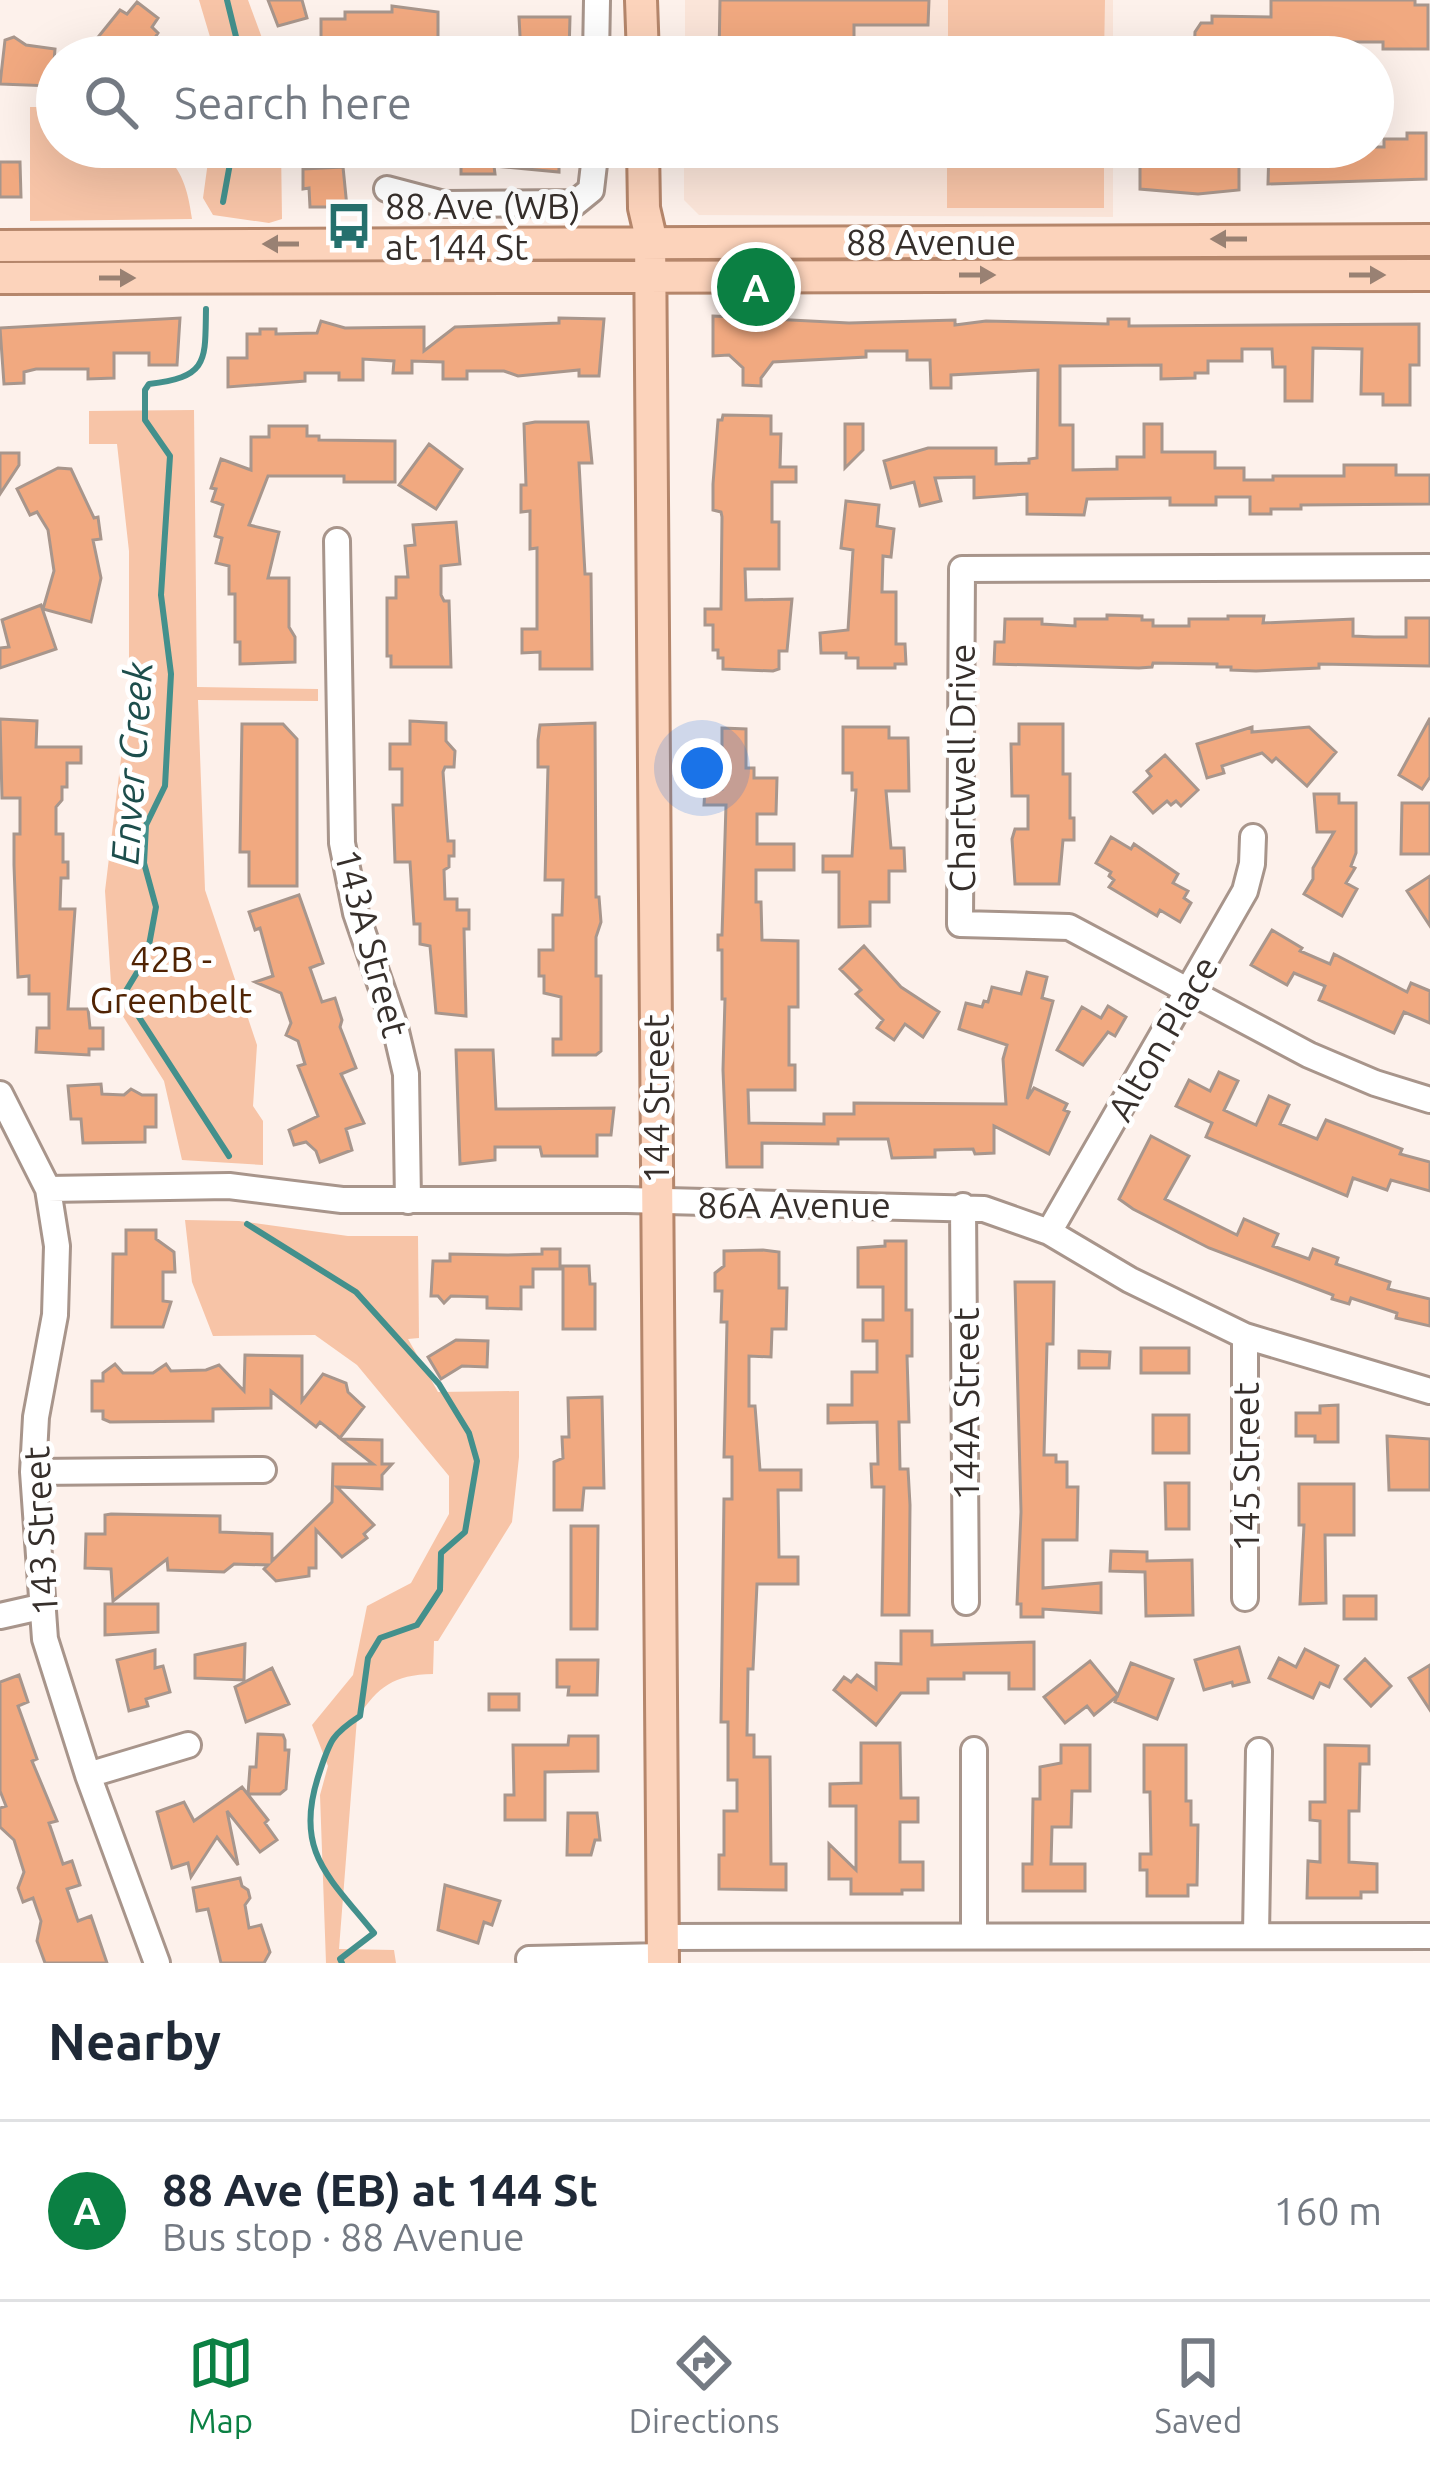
<!DOCTYPE html>
<html lang="en">
<head>
<meta charset="utf-8">
<style>
	:root { --surface:#fff; --page:#f2f2f3; --text:#1f2937; --muted:#747a83; --line:#e0e1e3; --accent:#0b8043 }
	body { margin:0; font-family:Ubuntu,sans-serif; background:var(--page); color:var(--text) }
	.you { position:absolute; left:702px; top:768px; width:42px; height:42px; margin:-30px; border:9px solid #fff; border-radius:50%; background:#1a73e8; box-shadow:0 0 0 18px #1a73e833 }
	.badge { display:grid; place-items:center; width:78px; height:78px; border-radius:50%; background:var(--accent); color:#fff; font-size:39px; font-weight:700 }
	.pin { position:absolute; translate:-50% -50%; border:6px solid #fff; box-shadow:0 3px 12px #0006 }
	.list { margin:0; padding:0; list-style:none }
	h2 { display:flex; justify-content:space-between; align-items:center; height:156px; margin:0; padding:0 48px; font-size:51px }
	h2 small { font-size:39px; font-weight:400; color:var(--muted) }
	.list li { display:grid; grid-template-columns:78px 1fr auto; gap:36px; align-items:center; box-sizing:border-box; height:180px; padding:0 48px; border-top:3px solid var(--line) }
	.list b { display:block; font-size:45px; white-space:nowrap }
	.list p { margin:0; font-size:39px; white-space:nowrap; color:var(--muted) }
	.list em { font-size:39px; font-style:normal; color:var(--muted) }
	.icon { flex:none; width:66px; height:66px; fill:none; stroke:currentColor; stroke-width:2; stroke-linecap:round; stroke-linejoin:round }
	.map { position:relative; flex:none; width:1430px; height:1963px; overflow:hidden }
	.search { position:absolute; background:var(--surface); box-shadow:0 12px 48px #0002; left:36px; right:36px; top:36px; height:132px; display:flex; align-items:center; gap:30px; box-sizing:border-box; padding:0 42px; border-radius:66px; color:var(--muted); font-size:45px }
	.sheet { height:336px; background:var(--surface) }
	nav { display:flex; justify-content:space-around; align-items:center; box-sizing:border-box; height:168px; border-top:3px solid var(--line); background:var(--surface); font-size:33px; color:var(--muted) }
	nav a { display:grid; justify-items:center; gap:6px }
	nav .on { color:var(--accent) }
	.map>svg:first-child { display:block }
</style>
</head>
<body>
<div class="map">
<svg width="1430" height="1963" viewBox="0 0 1430 1963">
	<rect width="100%" height="100%" fill="#fdf1eb"/>
	<path fill="#fbe5d9" d="M685 0H1113V57H685Z
		M684 147H1113V217L699 215 684 200Z"/>
	<path fill="#f7c4a7" d="M199 0H248L269 57H216Z
		M948 0H1105L1104 57H948Z
		M30 107H50L57 112V147C130 147 181 126 192 219L30 221Z
		M210 147H281L282 219 269 223 213 215 203 198Z
		M947 147H1104V208H947Z
		M194 410 197 687 318 689V701L198 700 205 890 257 1045 253 1106 263 1121V1165L182 1160 164 1081 112 999 105 891 129 692V551L117 444H89V411Z
		M185 1220 239 1221 348 1236H418L419 1338 408 1339 438 1392 519 1391V1457L512 1522 438 1641H434L433 1674C393 1675 379 1686 357 1718L339 1949 394 1950 396 1963H326L320 1795 328 1766 312 1725 353 1675 367 1606 411 1583 449 1514V1476L357 1365 315 1335 213 1336 192 1282Z"/>
	<g fill="none" stroke-linecap="round" stroke-linejoin="round">
		<path stroke="#43908c" stroke-width="6" d="M227 0 241 57
			M223 202 233 147
			M206 309C205 361 209 377 149 384L145 390V420L170 456 161 595 171 674 165 786 146 825 144 863 156 907 147 956 124 994 229 1156
			M247 1224 356 1292 439 1384 469 1433 477 1461 465 1532 441 1553 440 1590 417 1625 380 1638 368 1658 360 1716C331 1735 330 1741 319 1774 293 1851 329 1877 374 1933L340 1959 342 1963"/>
	</g>
	<path fill="#f1a980" stroke="#a8968c" stroke-width="3" d="M268 0H302L307 18 278 26Z
		M720 0H929L928 25H854V57H719Z
		M1271 0H1415V5H1428V49H1383V42H1347V49L1315 50V57H1194L1195 32 1201 23H1212V16L1271 17Z
		M137 2 158 18 152 27 158 33 142 57H82L120 10 127 14Z
		M392 6 438 12V51L356 48 349 50V54H321V19H345V12H392Z
		M519 17H570L569 54 521 55Z
		M14 37 26 45 55 49 52 86 0 84 5 40Z
		M1407 133H1426V179L1268 184 1269 147H1384V139H1407Z
		M461 147H559V172L494 166 495 174H461Z
		M1140 147H1187V159H1239V190L1198 194 1140 189Z
		M0 162H20L21 197H0Z
		M343 167 347 207H310L309 188 303 189V169Z
		M713 316 849 323 955 320V325L986 321 1108 324V319H1129V326L1419 324V365H1410V405H1383V394H1361L1362 349 1313 348 1312 401H1285V367H1273L1272 349H1242V361H1208V373H1195V378L1161 379V365L1060 366V425H1073V470L1117 469V457H1144V424H1162V452H1215V468H1244V480H1273V476H1344V465H1396V475H1430V504L1301 505V509H1271V514H1250V497H1216V505H1170V498L1087 499 1084 515 1027 514V494L974 498V477L935 478 941 501 920 506 914 482 891 488 884 461 928 448H996V464L1029 463V459L1037 458 1038 370 951 375V388H931L930 360H907V351H866V357L773 362 761 378V386L743 385V368L729 355 713 356Z
		M180 318 177 365H149V353H114V378L88 379V369H36L24 372V383L4 384 0 328Z
		M559 318 604 319 599 376H579V370L518 376 504 371H467V379H443V362L412 361V373H393L394 361 363 359V380H339V373H305V381L228 387V358H247V334H260V329H276V334L317 333 321 321 345 328 424 327V351L455 327 559 323Z
		M723 415 771 416V434H781L780 467H796V482H772V522H779V569H745L746 600 792 599 787 651H779V669L773 671 723 669V658H718V650H713V625H705V609H721L722 517 721 512 713 510V484L718 420H722Z
		M535 422H588L592 463H579L585 574H591L592 669H540V652L522 653V629H537V548L530 549V511L521 512V485H526L524 424Z
		M845 424H863V450L845 468Z
		M269 426H307V436H319V440L395 441V482H344V476H268L249 525 279 532 268 578H289V627L295 637V662L240 664V642H235V594H229V566L216 563 222 538 215 536 223 505 212 501 216 489 211 488 221 459 251 470V437H269Z
		M429 444 462 469 436 509 399 485Z
		M0 453H19V465L0 494Z
		M58 468 71 469 94 518 98 517 101 539 93 540 101 578 91 622 43 609 54 571 48 530 37 512 30 515 17 489Z
		M846 501 879 505 877 526 894 529 891 557 883 556 882 592H896V644H905L906 664H895V668H858V658H846V653H821L820 633 848 630 853 550 841 548Z
		M456 522 460 564 441 566V595L444 601H449L451 667H391V656H387V598H396V577H408L405 546 415 545 413 525Z
		M41 605 56 649 0 668V648L9 647 2 620Z
		M1107 615 1142 616V620H1153V626H1189V619H1228V616H1264L1263 623 1353 619V636L1374 637H1406V618H1430V666L1319 664V668L1256 671 1231 670V667H1217V664L1153 663 1152 667 1139 668 994 664 995 642H1004L1005 619H1042V624L1075 626V619H1107Z
		M1430 718V777L1422 789 1399 775Z
		M0 719 37 721 36 747H81V763H67V787H62V800L56 807V834H63V862H68V878H61L60 909H75L68 1009H88L90 1028H103V1049H89V1055L36 1052 37 1028H49V994H29V976L18 977 14 865V834H20V798H2Z
		M410 721 446 723V741L455 751 454 767H445L443 772 448 841H454V856H449V867L444 870 445 899H457V910H469V929H464L466 1016 436 1013 430 946 420 944V924H414L410 862H395L393 805H402V769H390V744H410Z
		M595 723 596 897H599L601 922 596 937V976H601V1051L596 1055H553V1039H561V997L544 993V976H539V950H553V915H562L563 880H545L548 767H538V740L540 725Z
		M242 724H283L297 739V886H249V852H240Z
		M1019 724H1063V774H1070V818H1074V840H1063L1059 884H1015L1012 839 1015 829H1028V796H1012L1011 744H1019Z
		M843 727H889V738H908L909 791H886L891 848H904L905 871H889V902H870V926L839 927V872H823V856H852L856 790H852V773H843Z
		M1252 727V732L1309 727 1336 752 1307 786 1276 758 1272 762 1262 753 1222 766 1224 773 1207 778 1197 744Z
		M722 728 746 729V768H754V778H777L776 814H757V844H794V870H756V902H761L762 940 798 941V1007H789V1065H795V1090H748L749 1123 824 1124V1114H854V1103L1006 1104 1003 1059 1007 1045 959 1029 966 1003 982 1007 984 1001 988 1002 992 987 1021 994 1027 972 1047 977 1042 998 1053 1001 1027 1099 1034 1088 1067 1104 1064 1110 1069 1112 1049 1154 994 1126V1153L975 1154 973 1149 935 1150V1157L892 1158 888 1139H838V1144L762 1143V1167H727L723 1070 725 999H722V950H718V935H722L726 805H704L705 789H722Z
		M1165 755 1198 790 1181 806 1176 801 1171 805 1167 801 1153 813 1134 792 1151 776 1147 771Z
		M1314 794H1339V803H1356V853L1351 866 1355 868 1346 883 1357 889 1342 916 1304 894 1313 879V868L1334 832H1317Z
		M1402 803H1430V854H1401Z
		M1111 837 1131 849 1134 844 1178 874 1173 883 1188 891 1184 898 1191 903 1180 922 1160 910 1157 916 1109 887 1114 880 1109 876 1111 872 1096 863Z
		M1430 876V926L1407 891Z
		M299 895 323 963 310 968 322 1002 335 998 342 1020 340 1027 356 1068 341 1074 364 1123 346 1129 352 1150 320 1162 316 1151 306 1142 294 1145 289 1130 318 1116 298 1066 305 1064 298 1041 286 1035 291 1023 281 993 255 982 273 976 260 928 255 930 249 912Z
		M1272 930 1302 948 1300 951 1330 964 1334 954 1407 992 1411 983 1430 991V1023L1404 1012 1394 1033 1319 1000 1325 986 1294 973 1287 985 1251 965Z
		M864 946 901 987 939 1012 923 1037 905 1024 894 1040 877 1028 883 1020 856 994 861 990 840 969Z
		M1108 1006 1126 1017 1115 1036 1108 1032 1083 1065 1057 1050 1082 1007 1101 1018Z
		M456 1050H493L496 1109 614 1108 611 1135H597V1156H542L540 1147H495V1160L460 1164Z
		M1219 1072 1238 1081 1224 1110 1256 1125 1269 1096 1289 1105 1280 1124 1317 1139 1326 1120 1402 1149 1400 1154 1430 1162V1191L1391 1180 1387 1190 1353 1178 1347 1196 1206 1137 1212 1123 1176 1106 1189 1080 1210 1091Z
		M101 1084 102 1094 124 1095 131 1089 142 1095H156V1127H145V1142L83 1143 81 1119H71L68 1086Z
		M1151 1136 1189 1156 1165 1199 1237 1235 1244 1219 1278 1234 1273 1246 1309 1259 1313 1249 1338 1258 1336 1264 1390 1282 1388 1289 1430 1299V1326L1396 1318 1397 1313 1351 1298 1349 1304 1332 1299 1333 1295 1209 1248 1133 1209 1119 1199Z
		M126 1230H156V1239L174 1252 175 1272H163V1301L171 1302 163 1327H112L113 1254H126Z
		M885 1241H906V1310H912V1356H907L909 1422H899L900 1469H908L910 1505 909 1615H882L884 1487H872L871 1464H878L877 1422 828 1423V1405H852V1372H877V1341H863V1320H883V1287H858V1248L885 1246Z
		M542 1249H560V1269H533V1287H521V1309L487 1308V1297L451 1296 444 1303 438 1296H431L433 1261H450V1254L507 1255 542 1254Z
		M763 1250 779 1252V1288H787L786 1329H772L771 1357 749 1356V1406H755L760 1470H801V1490H778L779 1557H798V1584H757L753 1669H748L747 1735H754V1757H770L771 1864H786V1890L719 1889V1855H724V1811H737V1780H728V1722H721L724 1499H732V1457H724L727 1322H721L722 1291H715V1273L724 1266V1251Z
		M563 1266H589L590 1284H595V1329H563Z
		M1015 1282H1054L1053 1344H1047L1044 1455H1056V1462H1067V1487H1078L1077 1540H1043V1588L1101 1583V1613L1043 1609V1617H1021V1604H1017L1021 1512Z
		M456 1340 488 1341 487 1367 462 1366 441 1379 428 1357Z
		M1141 1348H1189V1373H1141Z
		M1079 1351 1110 1352 1109 1368H1079Z
		M245 1355 302 1356V1401L323 1374 346 1383 348 1392 364 1407 340 1438 320 1422 316 1427 271 1391V1408L213 1409V1421L110 1422 103 1419V1411H92V1381H103V1373L115 1364 123 1373H153L166 1364 171 1371 206 1370 219 1365 244 1391Z
		M602 1397 604 1488H584L582 1510H554V1462L563 1458 562 1437H569L568 1398Z
		M1338 1405V1442H1315V1436H1296V1413H1320V1406Z
		M1153 1415H1189V1453H1153Z
		M1387 1436 1430 1439V1490H1389Z
		M341 1439 382 1440V1464H392L382 1475V1489L337 1487 374 1525 364 1534 367 1538 342 1557 316 1530V1568H309V1576L276 1581 264 1569 268 1565 234 1564 224 1572 168 1570 167 1559 113 1601 111 1569 85 1568 86 1534H105V1515L111 1514 220 1516V1532L272 1534V1561L332 1502 333 1464H373Z
		M1165 1483H1189V1529H1166Z
		M1299 1484H1354V1535H1325L1326 1603 1300 1604 1304 1525H1299Z
		M571 1526H598L597 1629H571Z
		M1111 1551 1147 1552V1561L1192 1560 1193 1615 1146 1616 1145 1572 1110 1571Z
		M1344 1596H1376V1619H1344Z
		M105 1604H158V1632L105 1635Z
		M901 1631H932V1645L1034 1642V1689H1009V1673H964V1679H928V1693H901L876 1725 834 1690 844 1677 851 1682 857 1675 876 1689V1663L901 1664Z
		M245 1644 244 1680 195 1678V1655Z
		M1239 1647 1249 1682 1233 1686 1232 1682 1204 1690 1195 1660Z
		M1305 1649 1338 1666 1329 1687 1320 1683 1313 1698 1269 1678 1279 1658 1296 1667Z
		M155 1650V1668L163 1666 170 1692 146 1699 148 1706 129 1711 117 1660Z
		M1365 1659 1391 1686 1371 1706 1345 1679Z
		M557 1660H598L597 1695H568L569 1687H557Z
		M1090 1661 1118 1695 1131 1663 1173 1679 1157 1719 1115 1702 1117 1696 1094 1715 1087 1706 1065 1723 1044 1697Z
		M1430 1665V1710L1409 1678Z
		M272 1668 289 1704 246 1722 235 1687Z
		M19 1675 28 1702 18 1706 37 1759 32 1761 57 1821 49 1823 63 1864 72 1861 80 1885 67 1889 78 1921 91 1916 107 1963H45L37 1941 41 1921 33 1898 23 1902 18 1888 24 1872 14 1840 0 1827V1808L6 1806 0 1791V1682Z
		M489 1694H519V1710H489Z
		M258 1734 283 1735 285 1740V1750H289L286 1789 280 1794H248L250 1767H256Z
		M569 1736H598V1771L545 1772V1820H505V1795H514L513 1745H568Z
		M861 1743H900L901 1798H918V1822H900V1862H923V1890H902V1894H851V1879H829V1844L856 1870V1806H830V1784L861 1783Z
		M1061 1745H1090V1791H1072L1071 1827H1052L1051 1864H1085V1891H1023V1864H1032L1033 1799H1040V1767L1061 1763Z
		M1144 1745H1186V1801H1191V1825H1198L1197 1885H1188V1896H1147V1870H1140V1854H1151L1150 1792H1144Z
		M1325 1745 1369 1746V1764H1360L1359 1811H1349V1862L1377 1864V1892H1361V1898H1307L1308 1861 1320 1862V1821L1310 1820V1802H1325Z
		M242 1787 268 1820 265 1823 277 1840 260 1852 227 1811 238 1865 217 1837 191 1877 188 1863 172 1868 157 1812 184 1802 194 1821Z
		M568 1813H597L600 1840H595L591 1855H567Z
		M240 1878 242 1886 248 1890 250 1898 245 1905 249 1928 261 1925 270 1952 264 1963H221L208 1909 197 1911 193 1888Z
		M445 1885 500 1901 492 1925 484 1922 478 1943 438 1930Z"/>
	<g fill="none" stroke-linecap="round" stroke-linejoin="round">
		<defs>
			<path id="minor" d="M596 57 597 0
				M387 189 444 204 575 203 591 190 596 147
				M337 541 342 843 356 913 395 1027 406 1074 408 1201
				M1430 567 962 569 960 924 1069 927 1309 1055 1375 1083 1430 1100
				M0 1094 48 1189 57 1246 55 1315 36 1417 33 1472 45 1639 88 1775 157 1963
				M48 1189 229 1186 342 1200H627L984 1209 1049 1232 1130 1280 1245 1336 1430 1391
				M963 1206 966 1602
				M1049 1232 1245 891 1252 864 1253 837
				M1245 1336V1598
				M33 1472 263 1470
				M0 1616 40 1607
				M88 1775 188 1745
				M1256 1935 1259 1751
				M974 1936V1750
				M663 1937 1430 1936
				M529 1959 663 1956"/>
			<path id="major" d="M641 0 643 57
				M643 147 644 208 650 234 663 1963
				M0 246 1430 240
				M0 278 1430 275"/>
		</defs>
		<use href="#minor" stroke="#a8958b" stroke-width="30"/>
		<use href="#major" stroke="#b5866b" stroke-width="36"/>
		<use href="#minor" stroke="#fff" stroke-width="24"/>
		<use href="#major" stroke="#fcd3bb" stroke-width="30"/>
	</g>
	<defs><path id="oneway-solid" d="M-6-.8H1V-3.2L6.5 0L1 3.2V.8H-6Z" transform="scale(3)"/></defs>
	<g fill="#998173">
		<use href="#oneway-solid" transform="translate(1229 239) rotate(180)"/>
		<use href="#oneway-solid" transform="translate(281 244) rotate(180)"/>
		<use href="#oneway-solid" transform="translate(977 275)"/>
		<use href="#oneway-solid" transform="translate(1367 275)"/>
		<use href="#oneway-solid" transform="translate(117 278)"/>
	</g>
	<defs>
		<symbol id="bus-bare" viewBox="-9 -9 18 18"><path d="M-5-6H5V4H4V6H2V4H-2V6H-4V4H-5ZM-3.5-4V0h7V-4ZM-3.5 1.2v1.5H-2V1.2ZM2 1.2v1.5H3.5V1.2Z" fill="#25706d" stroke="#fff" stroke-width="2.5" paint-order="stroke"/></symbol>
	</defs>
	<g fill-rule="evenodd">
		<use href="#bus-bare" x="316" y="193" width="66" height="66"/>
	</g>
	<g text-anchor="middle" dominant-baseline="central" stroke-width="10" stroke-linejoin="round" paint-order="stroke">
		<g font-size="36" fill="#362f2b" stroke="#fff" text-anchor="start">
			<text x="385" y="205">88 Ave (WB)<tspan x="385" dy="41">at 144 St</tspan></text>
		</g>
		<g font-size="36" fill="#362f2b" stroke="#fff">
			<text x="931" y="241">88 Avenue</text>
			<text transform="translate(961 768) rotate(-90)">Chartwell Drive</text>
			<text transform="translate(372 943) rotate(75)">143A Street</text>
			<text transform="translate(1162 1038) rotate(-60)">Alton Place</text>
			<text transform="translate(655 1099) rotate(-90)">144 Street</text>
			<text x="794" y="1204">86A Avenue</text>
			<text transform="translate(965 1404) rotate(-90)">144A Street</text>
			<text transform="translate(1245 1467) rotate(-90)">145 Street</text>
			<text transform="translate(40 1531) rotate(-93)">143 Street</text>
		</g>
		<g font-size="36" fill="#512404" stroke="#fff">
			<text x="171" y="958">42B -<tspan x="171" dy="41">Greenbelt</tspan></text>
		</g>
		<g font-size="39" font-style="italic" fill="#1d4e4c" stroke="#fff">
			<text transform="translate(131 763) rotate(-86)">Enver Creek</text>
		</g>
	</g>
</svg>
<div class="you"></div>
<div class="pin badge" style="left:756px;top:287px">A</div>
<div class="search"><svg class="icon" aria-label="search" viewBox="0 0 24 24"><circle cx="10" cy="10" r="6"/><path d="M15 15l6 6"/></svg>Search here</div>
</div>
<section class="sheet">
<h2>Nearby<small></small></h2>
<ul class="list">
<li><span class="badge">A</span><div><b>88 Ave (EB) at 144 St</b><p>Bus stop · 88 Avenue</p></div><em>160 m</em></li>
</ul>
</section>
<nav>
<a class="on"><svg class="icon" aria-label="map" viewBox="0 0 24 24"><path d="M3 6l6-2 6 2 6-2v14l-6 2-6-2-6 2zM9 4v14M15 6v14"/></svg>Map</a>
<a><svg class="icon" aria-label="directions" viewBox="0 0 24 24"><path d="M12 3l9 9-9 9-9-9zM9 14v-3h6M13 9l2 2-2 2"/></svg>Directions</a>
<a><svg class="icon" aria-label="saved" viewBox="0 0 24 24"><path d="M7 4h10v16l-5-4-5 4z"/></svg>Saved</a>
</nav>
</body>
</html>
